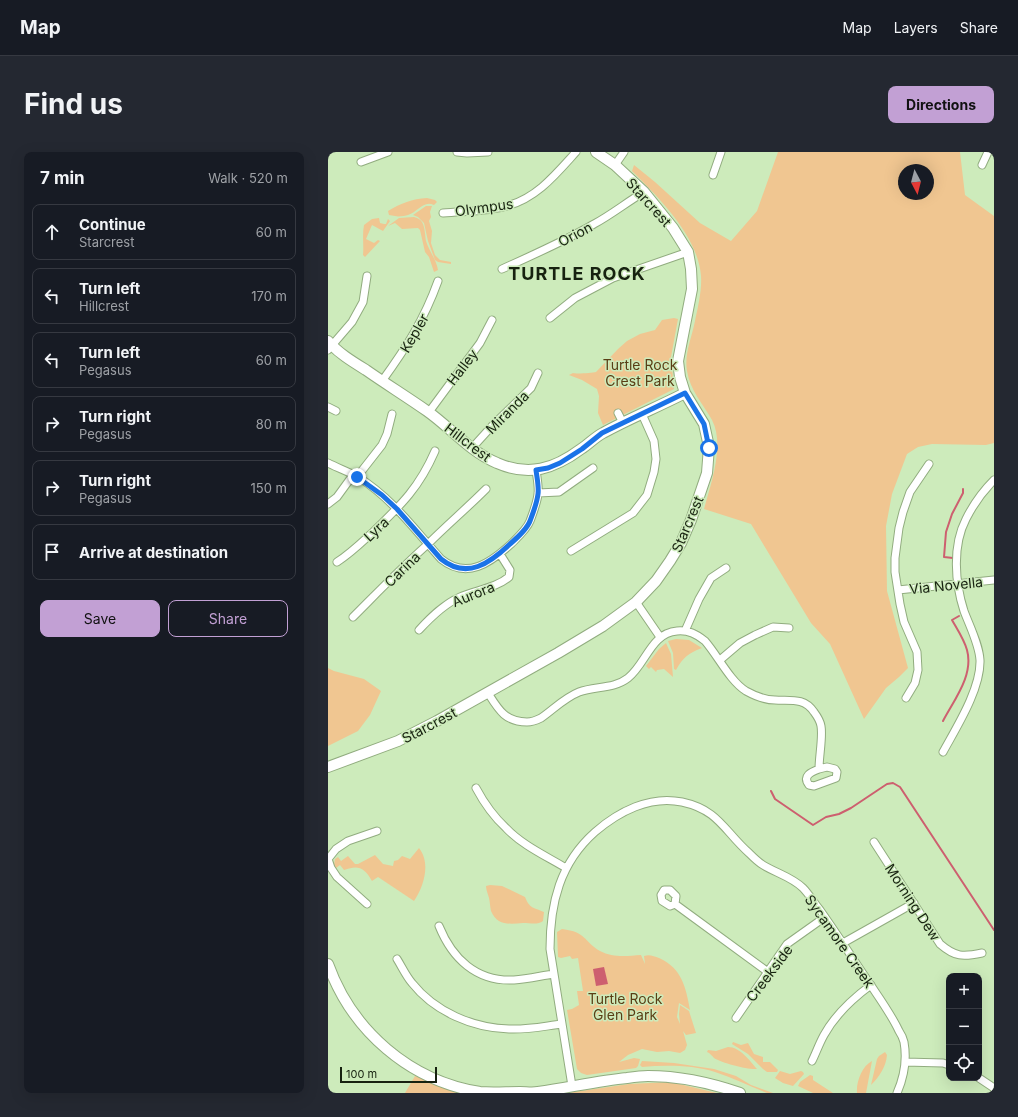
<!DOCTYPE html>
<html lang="en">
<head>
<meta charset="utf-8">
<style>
	:root { --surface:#171b24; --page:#242831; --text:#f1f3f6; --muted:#9ea1a6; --line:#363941; --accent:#c2a0d4 }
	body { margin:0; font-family:Inter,sans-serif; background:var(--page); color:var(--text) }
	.controls { position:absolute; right:12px; bottom:12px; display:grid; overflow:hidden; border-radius:8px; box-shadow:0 4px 16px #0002 }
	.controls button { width:36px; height:36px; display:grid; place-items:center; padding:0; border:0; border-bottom:1px solid var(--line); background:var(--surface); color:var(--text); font:20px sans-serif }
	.compass { position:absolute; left:570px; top:12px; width:36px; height:36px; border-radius:50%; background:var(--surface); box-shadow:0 4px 16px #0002; rotate:173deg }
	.scale { position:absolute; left:12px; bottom:10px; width:97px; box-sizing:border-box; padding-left:4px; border:2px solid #172210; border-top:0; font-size:11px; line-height:14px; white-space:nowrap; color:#172210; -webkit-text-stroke:3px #cdebbb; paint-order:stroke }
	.stop { position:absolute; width:12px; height:12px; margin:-9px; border:3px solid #1a73e8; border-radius:50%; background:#fff }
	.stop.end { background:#1a73e8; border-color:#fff; box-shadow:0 1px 4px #0008 }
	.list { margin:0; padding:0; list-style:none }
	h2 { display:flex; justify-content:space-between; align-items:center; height:52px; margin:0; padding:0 16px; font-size:17px }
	h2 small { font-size:13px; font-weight:400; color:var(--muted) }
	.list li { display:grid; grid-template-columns:26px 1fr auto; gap:12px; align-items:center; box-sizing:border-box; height:56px; margin:0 8px 8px; padding:0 8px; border:1px solid var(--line); border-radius:8px }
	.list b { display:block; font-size:15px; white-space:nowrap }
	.list p { margin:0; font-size:13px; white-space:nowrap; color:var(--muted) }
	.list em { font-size:13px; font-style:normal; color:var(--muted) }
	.actions { display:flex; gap:8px; padding:12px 16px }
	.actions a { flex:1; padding:9px 0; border:1px solid var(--accent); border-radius:8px; text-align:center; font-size:14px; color:var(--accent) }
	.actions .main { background:var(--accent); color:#111 }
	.icon { flex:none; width:22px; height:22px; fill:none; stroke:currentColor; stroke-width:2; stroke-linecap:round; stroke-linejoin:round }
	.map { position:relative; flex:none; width:666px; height:941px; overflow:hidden; border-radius:8px }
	header { display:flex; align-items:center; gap:24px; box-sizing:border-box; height:56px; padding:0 20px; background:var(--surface); border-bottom:1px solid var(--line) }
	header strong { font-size:19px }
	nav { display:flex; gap:22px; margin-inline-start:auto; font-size:14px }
	.intro { display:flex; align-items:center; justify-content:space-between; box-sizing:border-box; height:96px; padding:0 24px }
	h1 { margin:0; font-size:28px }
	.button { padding:10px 18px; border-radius:8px; background:var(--accent); color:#111; font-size:14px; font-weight:700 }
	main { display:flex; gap:24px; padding:0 24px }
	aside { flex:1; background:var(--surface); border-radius:8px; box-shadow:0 4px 16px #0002 }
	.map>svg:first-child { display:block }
</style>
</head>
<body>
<header>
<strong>Map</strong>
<nav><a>Map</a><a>Layers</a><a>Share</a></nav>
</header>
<div class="intro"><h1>Find us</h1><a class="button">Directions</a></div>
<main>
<aside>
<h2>7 min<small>Walk · 520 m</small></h2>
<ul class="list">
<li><svg class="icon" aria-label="ahead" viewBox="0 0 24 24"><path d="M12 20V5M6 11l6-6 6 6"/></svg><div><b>Continue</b><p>Starcrest</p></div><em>60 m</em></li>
<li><svg class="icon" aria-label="left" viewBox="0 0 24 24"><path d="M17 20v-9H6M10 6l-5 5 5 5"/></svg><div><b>Turn left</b><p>Hillcrest</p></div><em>170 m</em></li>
<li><svg class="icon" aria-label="left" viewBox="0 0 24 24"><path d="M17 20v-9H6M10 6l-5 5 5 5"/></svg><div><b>Turn left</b><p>Pegasus</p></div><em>60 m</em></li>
<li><svg class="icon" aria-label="right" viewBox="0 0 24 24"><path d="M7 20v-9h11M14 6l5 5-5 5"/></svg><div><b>Turn right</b><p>Pegasus</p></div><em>80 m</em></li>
<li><svg class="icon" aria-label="right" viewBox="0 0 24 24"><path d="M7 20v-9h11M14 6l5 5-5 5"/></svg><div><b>Turn right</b><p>Pegasus</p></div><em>150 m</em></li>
<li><svg class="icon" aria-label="arrive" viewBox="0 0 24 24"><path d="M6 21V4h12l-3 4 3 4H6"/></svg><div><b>Arrive at destination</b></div></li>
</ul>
<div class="actions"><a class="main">Save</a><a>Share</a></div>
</aside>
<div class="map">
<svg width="666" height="941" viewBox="0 0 666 941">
	<rect width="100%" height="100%" fill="#cdebbb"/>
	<path fill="#f0c691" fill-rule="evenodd" d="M450 0H632L637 43 666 64V291L658 293 604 292 590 295 579 302 564 342 558 374 559 439 580 516 571 525 558 536 536 567 502 492 483 471 423 372 376 357C383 331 397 293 384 268 375 252 362 238 359 219 356 202 364 185 367 169 370 155 374 138 373 124 370 84 331 46 304 19L306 13 327 30 372 71 403 89 429 59ZM576 18H600V42H576Z
		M99 46 107 48 109 50 106 53C95 48 90 60 80 63 77 64 70 65 67 64 65 64 63 63 61 63L60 59C73 51 84 47 99 46Z
		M98 54H104L102 60 103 65 101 69 104 79 103 91 107 103 112 108 123 110V112L110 110 107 108 100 89 96 71 90 65 85 63Z
		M86 65C89 66 92 67 94 70 97 75 97 83 98 89 101 99 109 109 110 118L106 120 101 105 97 100 92 78 90 76 74 77 67 71 60 74 71 66Z
		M51 66 52 71 56 72H58L60 67 62 69 55 79 44 73 38 87 46 91 50 88 52 89 37 105 35 103C36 93 34 83 36 73L44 67Z
		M346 166 350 167 343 205 346 237 275 273 270 261 271 244 269 237 254 228 241 223 245 221C248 222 264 221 268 220L290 197 299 189 312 182 327 178 334 168Z
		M348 487 361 488 374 496C361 501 355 505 348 518L346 517 345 501 340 489Z
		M338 491 343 502 345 525 336 517 329 518 328 520 323 515 321 517 318 514 331 497Z
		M0 516 6 519 36 527 53 539 42 563 30 579 0 594Z
		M91 696C103 711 96 734 86 749L50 725 44 729C36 715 30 713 16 718L12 713 8 716 6 713 7 707 10 705 13 709 20 704 27 712H30L47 703 55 712 65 714 66 709 70 708 74 704 82 707Z
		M162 733 174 734 197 745C202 757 205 755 216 760L215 769C210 773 203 771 195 771 182 772 169 774 163 759 162 755 162 750 161 746 160 742 158 738 158 734Z
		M234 777C259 780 255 789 272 799 285 806 299 804 313 803L317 812 316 804C321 802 326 804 331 806 354 816 358 836 362 858L351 851 349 865 352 872 351 862 352 853 361 859 368 881 358 883 355 879 359 893 357 898 352 901 341 899 329 900 314 897 300 903 291 910 306 906 312 907 310 914 308 916 259 923 253 921 249 917 239 858 244 857 251 853 249 839H255L250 806 244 807 242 804 233 806 230 805 229 780Z
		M405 890 413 893 420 891 426 902 435 905V910H442L450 918 449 920H439L435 917 420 902 404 892Z
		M400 895C412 895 422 909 429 917 420 918 394 911 386 906 384 904 382 901 379 900L380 898 388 899Z
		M557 900 559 903C558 915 551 925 543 933L549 907 551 904Z
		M314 909 346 911 386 917 408 924 423 933 445 941H439C422 934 405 926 387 920 364 913 338 913 314 915L312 913Z
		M544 909 538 941H529C528 930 534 914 544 909Z
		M452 919 462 922 473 919 475 920 476 922 465 934 455 931 447 926Z
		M482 923 485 924V928L505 941H485L470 934 472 930Z
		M87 924 132 941H77Z
		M343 930 389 941H239L301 932Z"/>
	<path fill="#cd5f6f" d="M276 815 280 832 268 834 265 817Z"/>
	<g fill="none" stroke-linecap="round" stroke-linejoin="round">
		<path stroke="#cd5f6f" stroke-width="2" d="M625 406 616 405 618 380 624 362 635 341V337
			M615 569C626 548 646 523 639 498 636 487 629 477 624 468L631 464
			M443 639 447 647 485 673 498 665 511 662 523 656 559 632 565 631 572 635 666 778"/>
		<defs>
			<path id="street" d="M129 0 139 1 160 0
				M33 10 60 0
				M287 13 296 0
				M654 13 660 0
				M385 23 393 0
				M115 61C136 59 159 60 179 54 209 46 228 22 248 0
				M174 117C205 103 237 89 266 72 283 63 299 50 316 40
				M222 166 247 146 285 126 360 100
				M0 198 24 170 35 150 39 124
				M54 229C78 196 96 168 110 129
				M0 255 8 259
				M101 260 152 191 164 168
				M290 261 295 271
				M144 296 164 274 203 236 210 221
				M0 311C10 316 21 320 30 325 64 346 87 378 113 407 139 428 162 411 183 392 189 386 199 377 202 369 205 361 209 351 210 342 211 335 209 326 208 318
				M29 325 54 293 59 282 64 262
				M210 341 231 340 265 316
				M0 352 9 345 25 323
				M243 399 305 361 319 343 326 320 328 307 326 289 314 262
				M9 410C23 401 33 391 45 380 73 353 91 336 107 299
				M570 438 666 428
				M308 450 332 485
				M25 465C50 440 74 415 100 392 119 373 139 356 158 337
				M91 478C103 465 116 452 132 445 148 438 168 436 181 425L182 418 172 402
				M357 479 371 447 383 426 398 416
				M392 508 412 491 427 483 445 475 461 476
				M160 541C170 557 177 570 199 570 204 570 209 568 213 566 226 557 236 546 251 540 267 534 286 537 300 526 318 512 323 481 349 479 361 478 368 482 377 489 390 504 402 529 418 539 427 544 437 548 447 548 462 549 476 545 486 560 489 564 492 568 493 574 495 585 491 604 491 617 483 620 474 624 481 633L486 634 508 626 509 620 507 617 499 615 491 617
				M578 546 587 531 590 518 589 500 576 470 572 452 567 420V406L571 376 575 360 582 340 601 312
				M615 600C628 576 653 537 652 508 651 492 642 475 636 459 627 431 624 394 638 367 645 353 655 339 666 328
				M148 636C156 651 166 665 178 676 194 693 218 704 238 716
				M546 690 612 792C627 805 635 805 654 801
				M0 707 3 716 9 725 39 752
				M0 707 8 697 20 689 49 679
				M336 738H342L348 744 347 752 342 754 334 749 333 743Z
				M347 752 440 820
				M111 774C124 806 148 830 186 828 199 827 212 824 225 822
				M515 791 586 751
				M69 807C74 815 78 824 84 831 107 860 145 876 181 877 199 878 217 874 234 872
				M408 866 459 792 497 765
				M484 909C488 901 491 892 496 883 507 863 524 847 543 833
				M577 910 615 911 621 913
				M651 926 666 936
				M244 934 222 797C222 751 232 711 267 680 290 660 322 643 354 650 391 658 396 679 421 701 425 705 430 710 435 713 448 721 464 725 475 736 481 742 486 751 492 758 509 782 525 807 542 832 552 847 563 862 571 879 573 882 575 886 576 890 579 907 576 925 569 941"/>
			<path id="secondary" d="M0 189C10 201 25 210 38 218 58 232 79 245 99 259 122 275 142 300 169 311 201 325 226 317 253 297 261 292 267 285 275 281 302 266 330 255 357 241
				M0 615 70 589 109 569 230 501 275 474 308 450 328 429 342 409 353 391 363 368 379 321 381 295 376 272 357 241 352 225 350 209 364 137 363 117 360 100 345 76 316 40 287 13 268 0
				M0 812C24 879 82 929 152 940 165 941 178 940 192 940 198 940 204 941 210 940 240 936 269 929 299 926 306 925 313 924 320 924 352 924 383 931 412 941"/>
		</defs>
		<use href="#street" stroke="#91ac7f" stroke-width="9"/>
		<use href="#secondary" stroke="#91ac7f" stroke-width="12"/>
		<use href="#street" stroke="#fff" stroke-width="7"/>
		<use href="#secondary" stroke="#fff" stroke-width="10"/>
	</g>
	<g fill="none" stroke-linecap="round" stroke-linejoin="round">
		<path stroke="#1a73e8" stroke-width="5" d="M29 325 54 343 69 357 113 407C139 428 162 411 182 392 189 386 199 377 202 369 205 361 209 351 210 342 211 335 209 326 208 318L220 316 232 311 254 297 274 281 357 241 376 272 381 296"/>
	</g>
	<g text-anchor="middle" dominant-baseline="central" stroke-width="3" stroke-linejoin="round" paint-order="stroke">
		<g font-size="14" fill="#172210" stroke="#cdebbb">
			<text transform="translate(321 50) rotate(48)">Starcrest</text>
			<text transform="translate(156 55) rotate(-8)">Olympus</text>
			<text transform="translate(247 82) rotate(-28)">Orion</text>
			<text transform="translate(86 181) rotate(-60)">Kepler</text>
			<text transform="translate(134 215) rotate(-53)">Halley</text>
			<text transform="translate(179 260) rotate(-45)">Miranda</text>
			<text transform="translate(140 290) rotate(37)">Hillcrest</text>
			<text transform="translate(359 372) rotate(-67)">Starcrest</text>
			<text transform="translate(48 377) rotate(-43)">Lyra</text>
			<text transform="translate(74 417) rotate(-44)">Carina</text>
			<text transform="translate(618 433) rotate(-6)">Via Novella</text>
			<text transform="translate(145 442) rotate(-22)">Aurora</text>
			<text transform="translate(101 573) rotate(-28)">Starcrest</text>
			<text transform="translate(585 750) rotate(57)">Morning Dew</text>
			<text transform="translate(512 789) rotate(55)">Sycamore Creek</text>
			<text transform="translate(441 821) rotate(-53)">Creekside</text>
		</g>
		<g font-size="14" fill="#5a3e15" stroke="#cdebbb">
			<text x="312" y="212">Turtle Rock<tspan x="312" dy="16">Crest Park</tspan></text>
			<text x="297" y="846">Turtle Rock<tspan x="297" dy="16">Glen Park</tspan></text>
		</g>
		<g font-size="18" font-weight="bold" letter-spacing="1" fill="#172210" stroke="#cdebbb">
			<text x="249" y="121">TURTLE ROCK</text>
		</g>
	</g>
</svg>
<div class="controls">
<button>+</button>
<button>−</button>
<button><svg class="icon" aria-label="locate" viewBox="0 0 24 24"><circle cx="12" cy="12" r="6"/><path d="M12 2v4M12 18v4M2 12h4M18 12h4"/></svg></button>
</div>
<svg class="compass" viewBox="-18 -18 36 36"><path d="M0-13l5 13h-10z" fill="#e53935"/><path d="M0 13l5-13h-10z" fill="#9ea1a6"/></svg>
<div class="scale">100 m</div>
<div class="stop" style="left:381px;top:296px"></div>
<div class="stop end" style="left:29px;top:325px"></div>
</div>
</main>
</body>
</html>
